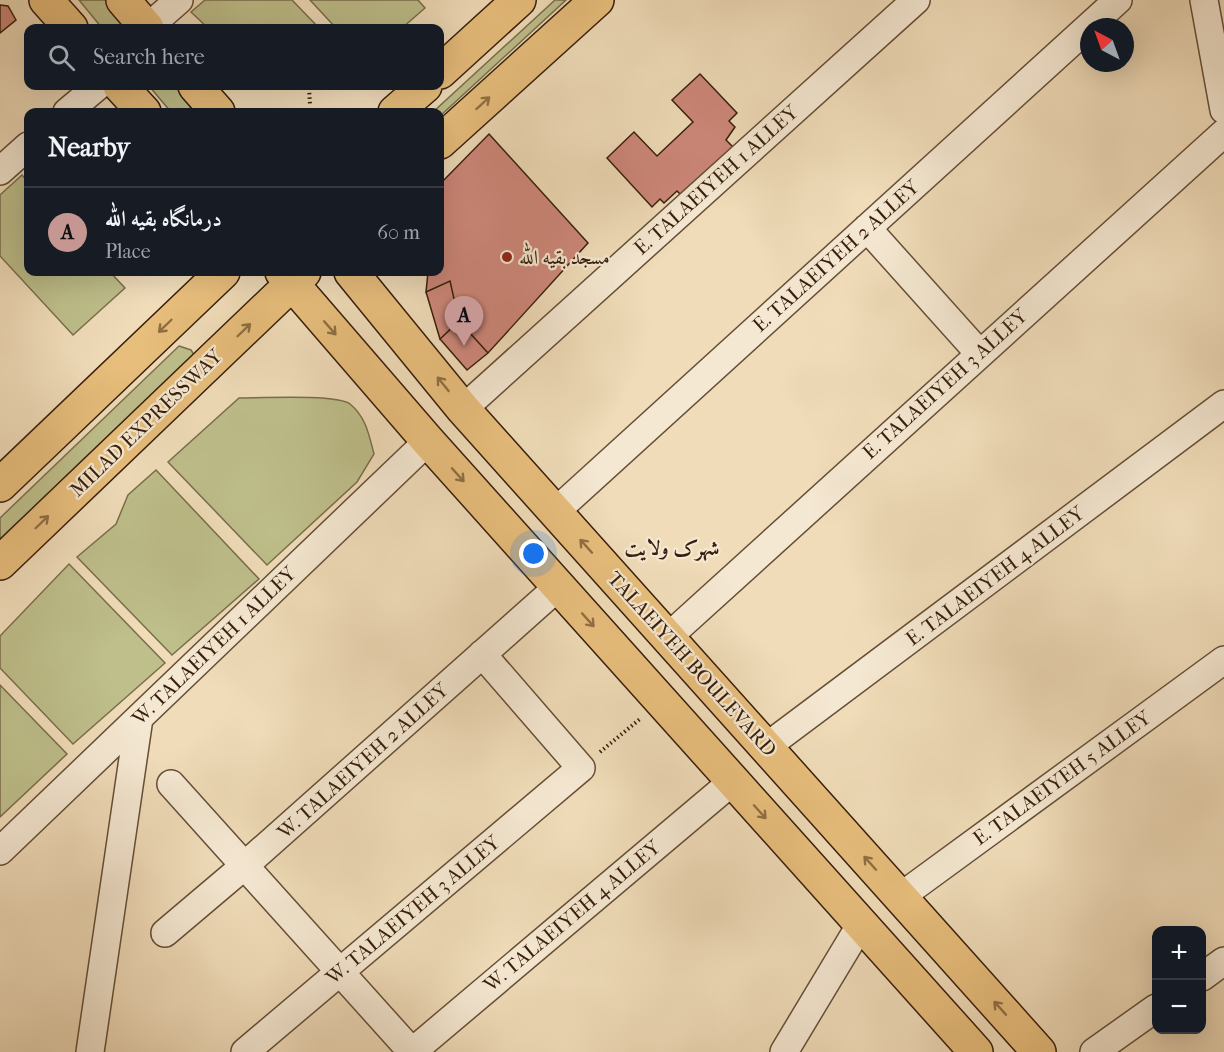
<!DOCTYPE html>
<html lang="en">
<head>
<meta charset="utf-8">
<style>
	:root { --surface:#171b24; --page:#242831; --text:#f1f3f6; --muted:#9ea1a6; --line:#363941; --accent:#c59692 }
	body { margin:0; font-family:"IM FELL French Canon",Amiri,serif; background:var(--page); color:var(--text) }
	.controls { position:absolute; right:18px; bottom:18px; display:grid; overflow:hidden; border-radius:12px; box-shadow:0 6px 24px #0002 }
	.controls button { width:54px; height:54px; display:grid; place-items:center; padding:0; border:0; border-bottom:2px solid var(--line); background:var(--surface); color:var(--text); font:30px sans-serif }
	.compass { position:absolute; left:1080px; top:18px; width:54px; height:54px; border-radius:50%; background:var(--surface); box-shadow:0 6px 24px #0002; rotate:319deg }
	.you { position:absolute; left:534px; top:554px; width:21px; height:21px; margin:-15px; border:4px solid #fff; border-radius:50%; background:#1a73e8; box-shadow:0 0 0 9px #1a73e833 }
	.badge { display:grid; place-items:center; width:39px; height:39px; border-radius:50%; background:var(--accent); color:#111; font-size:20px; font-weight:700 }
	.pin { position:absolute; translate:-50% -50px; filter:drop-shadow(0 2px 3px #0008) }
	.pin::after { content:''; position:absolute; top:32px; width:21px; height:18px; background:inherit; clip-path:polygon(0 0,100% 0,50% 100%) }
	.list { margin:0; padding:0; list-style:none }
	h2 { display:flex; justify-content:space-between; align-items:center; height:78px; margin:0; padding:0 24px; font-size:26px }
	h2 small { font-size:20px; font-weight:400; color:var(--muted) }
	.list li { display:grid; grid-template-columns:39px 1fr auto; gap:18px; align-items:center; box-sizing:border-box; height:90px; padding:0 24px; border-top:2px solid var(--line) }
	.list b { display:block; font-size:22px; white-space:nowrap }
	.list p { margin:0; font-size:20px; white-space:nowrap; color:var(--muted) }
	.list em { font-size:20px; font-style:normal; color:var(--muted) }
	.icon { flex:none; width:33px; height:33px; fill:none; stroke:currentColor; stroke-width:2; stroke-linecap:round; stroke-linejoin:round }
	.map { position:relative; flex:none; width:1224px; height:1052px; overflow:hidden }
	.search { position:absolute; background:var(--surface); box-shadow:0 6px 24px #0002; left:24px; top:24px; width:420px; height:66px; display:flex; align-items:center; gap:15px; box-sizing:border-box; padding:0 21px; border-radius:12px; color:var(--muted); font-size:22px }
	.panel { position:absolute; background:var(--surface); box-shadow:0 6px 24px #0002; left:24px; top:108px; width:420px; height:168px; border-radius:12px }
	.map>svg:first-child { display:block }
</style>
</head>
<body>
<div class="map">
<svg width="1224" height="1052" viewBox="0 0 1224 1052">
	<rect width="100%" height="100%" fill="#f0dcb9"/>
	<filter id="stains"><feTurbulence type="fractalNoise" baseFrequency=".00333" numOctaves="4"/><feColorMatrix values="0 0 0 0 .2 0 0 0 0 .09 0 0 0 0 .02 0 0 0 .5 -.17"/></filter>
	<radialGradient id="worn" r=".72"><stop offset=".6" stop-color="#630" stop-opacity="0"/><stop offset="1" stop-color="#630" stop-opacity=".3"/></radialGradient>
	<path fill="#bebf8b" stroke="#7a6e4c" stroke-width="1.5" d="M79 0H106L130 28H102Z
		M205 0H292L319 28H208L191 12Z
		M310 0H418L425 8 402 28H336Z
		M555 0H566L440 116V112H433Z
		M149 86H178L195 105 184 112H171Z
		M22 175 28 182V272H110L125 288 73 335 0 256V195Z
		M179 346 191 350 196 358 0 547V518Z
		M239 398C259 398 338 394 350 404 366 417 369 435 374 454L357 482 267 565 168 462Z
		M156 470 259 579 172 655 77 557 116 524 128 495Z
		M69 564 165 663 73 744 0 668V636Z
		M0 685 67 754 0 817Z"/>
	<path fill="#ce877a" stroke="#371e0c" stroke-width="1.5" d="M0 5 8 6 16 20 0 33Z
		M700 74 737 113 729 121 735 127 726 140 733 147 682 196 677 191 664 203 660 199 652 207 607 158 634 132 657 156 693 122 672 100Z
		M489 134 588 243 488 353 459 321 450 281 426 292 428 272H440V184Z
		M450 281 459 321 440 339 426 292Z
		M459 321 488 353 467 370 440 339Z"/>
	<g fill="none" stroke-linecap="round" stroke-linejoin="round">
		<defs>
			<path id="minor" d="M1204 0 1224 110
				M147 28 179 0
				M67 112 98 86
				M0 171 28 146
				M867 228 979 353
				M463 409 916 0
				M555 512 1118 0
				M668 637 1224 133
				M766 747 1224 404
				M171 784 412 1052
				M0 851 428 441
				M900 897 1224 660
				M165 933 243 867 559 586
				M1202 977 1224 961
				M90 1052 139 718
				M245 1052 581 768 482 654
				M412 1052 733 781
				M784 1052 861 924
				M1094 1052 1156 1008"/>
			<path id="major" d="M46 0 71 28
				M123 0 147 28
				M120 86 144 112
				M195 86 218 112
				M282 272 428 441 976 1052
				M351 272 463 409 1039 1052"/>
			<path id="highway" d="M440 72 519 0
				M395 112 425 86
				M440 142 597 0
				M0 485 223 272
				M0 563 304 272"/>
		</defs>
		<use href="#minor" stroke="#654e37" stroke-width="30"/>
		<use href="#major" stroke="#371e0c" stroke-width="36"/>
		<use href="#highway" stroke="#371e0c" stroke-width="36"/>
		<path stroke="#371e0c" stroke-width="4" stroke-dasharray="1.5 3" stroke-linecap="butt" d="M288 86 309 87 310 105
			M600 752 640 719"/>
		<use href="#minor" stroke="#f5e8d2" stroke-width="27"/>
		<use href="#major" stroke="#e8be7c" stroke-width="33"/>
		<use href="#highway" stroke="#e8be7c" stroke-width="33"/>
	</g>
	<defs><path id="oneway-shaft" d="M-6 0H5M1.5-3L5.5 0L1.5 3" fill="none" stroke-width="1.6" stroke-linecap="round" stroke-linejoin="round" transform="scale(1.5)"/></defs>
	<g stroke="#906e44">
		<use href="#oneway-shaft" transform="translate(483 103) rotate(-42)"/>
		<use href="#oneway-shaft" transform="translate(165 326) rotate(136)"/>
		<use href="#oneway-shaft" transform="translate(330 328) rotate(49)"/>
		<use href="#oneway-shaft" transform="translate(244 330) rotate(-44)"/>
		<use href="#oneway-shaft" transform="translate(443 384) rotate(-129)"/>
		<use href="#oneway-shaft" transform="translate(458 475) rotate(48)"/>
		<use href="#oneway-shaft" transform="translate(42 522) rotate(-44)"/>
		<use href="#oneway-shaft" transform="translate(586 546) rotate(-132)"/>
		<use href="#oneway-shaft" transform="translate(588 620) rotate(48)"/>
		<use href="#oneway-shaft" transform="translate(760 812) rotate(48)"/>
		<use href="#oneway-shaft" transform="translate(870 863) rotate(-132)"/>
		<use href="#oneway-shaft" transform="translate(1000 1008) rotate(-132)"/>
	</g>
	<circle fill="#8f2418" stroke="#f5e8d2" stroke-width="2" cx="507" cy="257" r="6"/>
	<g text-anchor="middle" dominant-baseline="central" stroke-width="4.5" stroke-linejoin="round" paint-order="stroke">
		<g font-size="20" fill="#371e0c" stroke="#f5e8d2">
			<text transform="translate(716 180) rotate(-42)">E. TALAEIYEH 1 ALLEY</text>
			<text transform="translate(836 256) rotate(-42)">E. TALAEIYEH 2 ALLEY</text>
			<text transform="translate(945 384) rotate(-42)">E. TALAEIYEH 3 ALLEY</text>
			<text transform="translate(146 423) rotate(-44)">MILAD EXPRESSWAY</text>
			<text transform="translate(995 576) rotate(-37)">E. TALAEIYEH 4 ALLEY</text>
			<text transform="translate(214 646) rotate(-44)">W. TALAEIYEH 1 ALLEY</text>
			<text transform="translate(692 664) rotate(48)">TALAEIYEH BOULEVARD</text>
			<text transform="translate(363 761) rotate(-42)">W. TALAEIYEH 2 ALLEY</text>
			<text transform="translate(1062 778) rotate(-36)">E. TALAEIYEH 5 ALLEY</text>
			<text transform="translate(413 910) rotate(-40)">W. TALAEIYEH 3 ALLEY</text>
			<text transform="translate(572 916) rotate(-40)">W. TALAEIYEH 4 ALLEY</text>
		</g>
		<g font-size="20" fill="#371e0c" stroke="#f5e8d2" text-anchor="start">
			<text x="519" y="257">مسجد بقیه الله</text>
		</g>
		<g font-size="21" font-weight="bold" fill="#371e0c" stroke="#f5e8d2">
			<text x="672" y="548">شهرک ولایت</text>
		</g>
	</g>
	<rect width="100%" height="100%" filter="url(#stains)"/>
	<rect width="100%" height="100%" fill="url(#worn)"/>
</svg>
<div class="controls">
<button>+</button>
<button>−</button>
</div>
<svg class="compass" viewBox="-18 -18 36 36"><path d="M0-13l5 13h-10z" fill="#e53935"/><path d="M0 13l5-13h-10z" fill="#9ea1a6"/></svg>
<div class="you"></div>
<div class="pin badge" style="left:464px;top:346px">A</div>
<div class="search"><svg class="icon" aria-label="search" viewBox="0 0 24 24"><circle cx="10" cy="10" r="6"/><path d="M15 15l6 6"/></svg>Search here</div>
<section class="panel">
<h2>Nearby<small></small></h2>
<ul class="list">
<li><span class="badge">A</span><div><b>درمانگاه بقیه الله</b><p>Place</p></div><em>60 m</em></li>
</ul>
</section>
</div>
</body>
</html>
